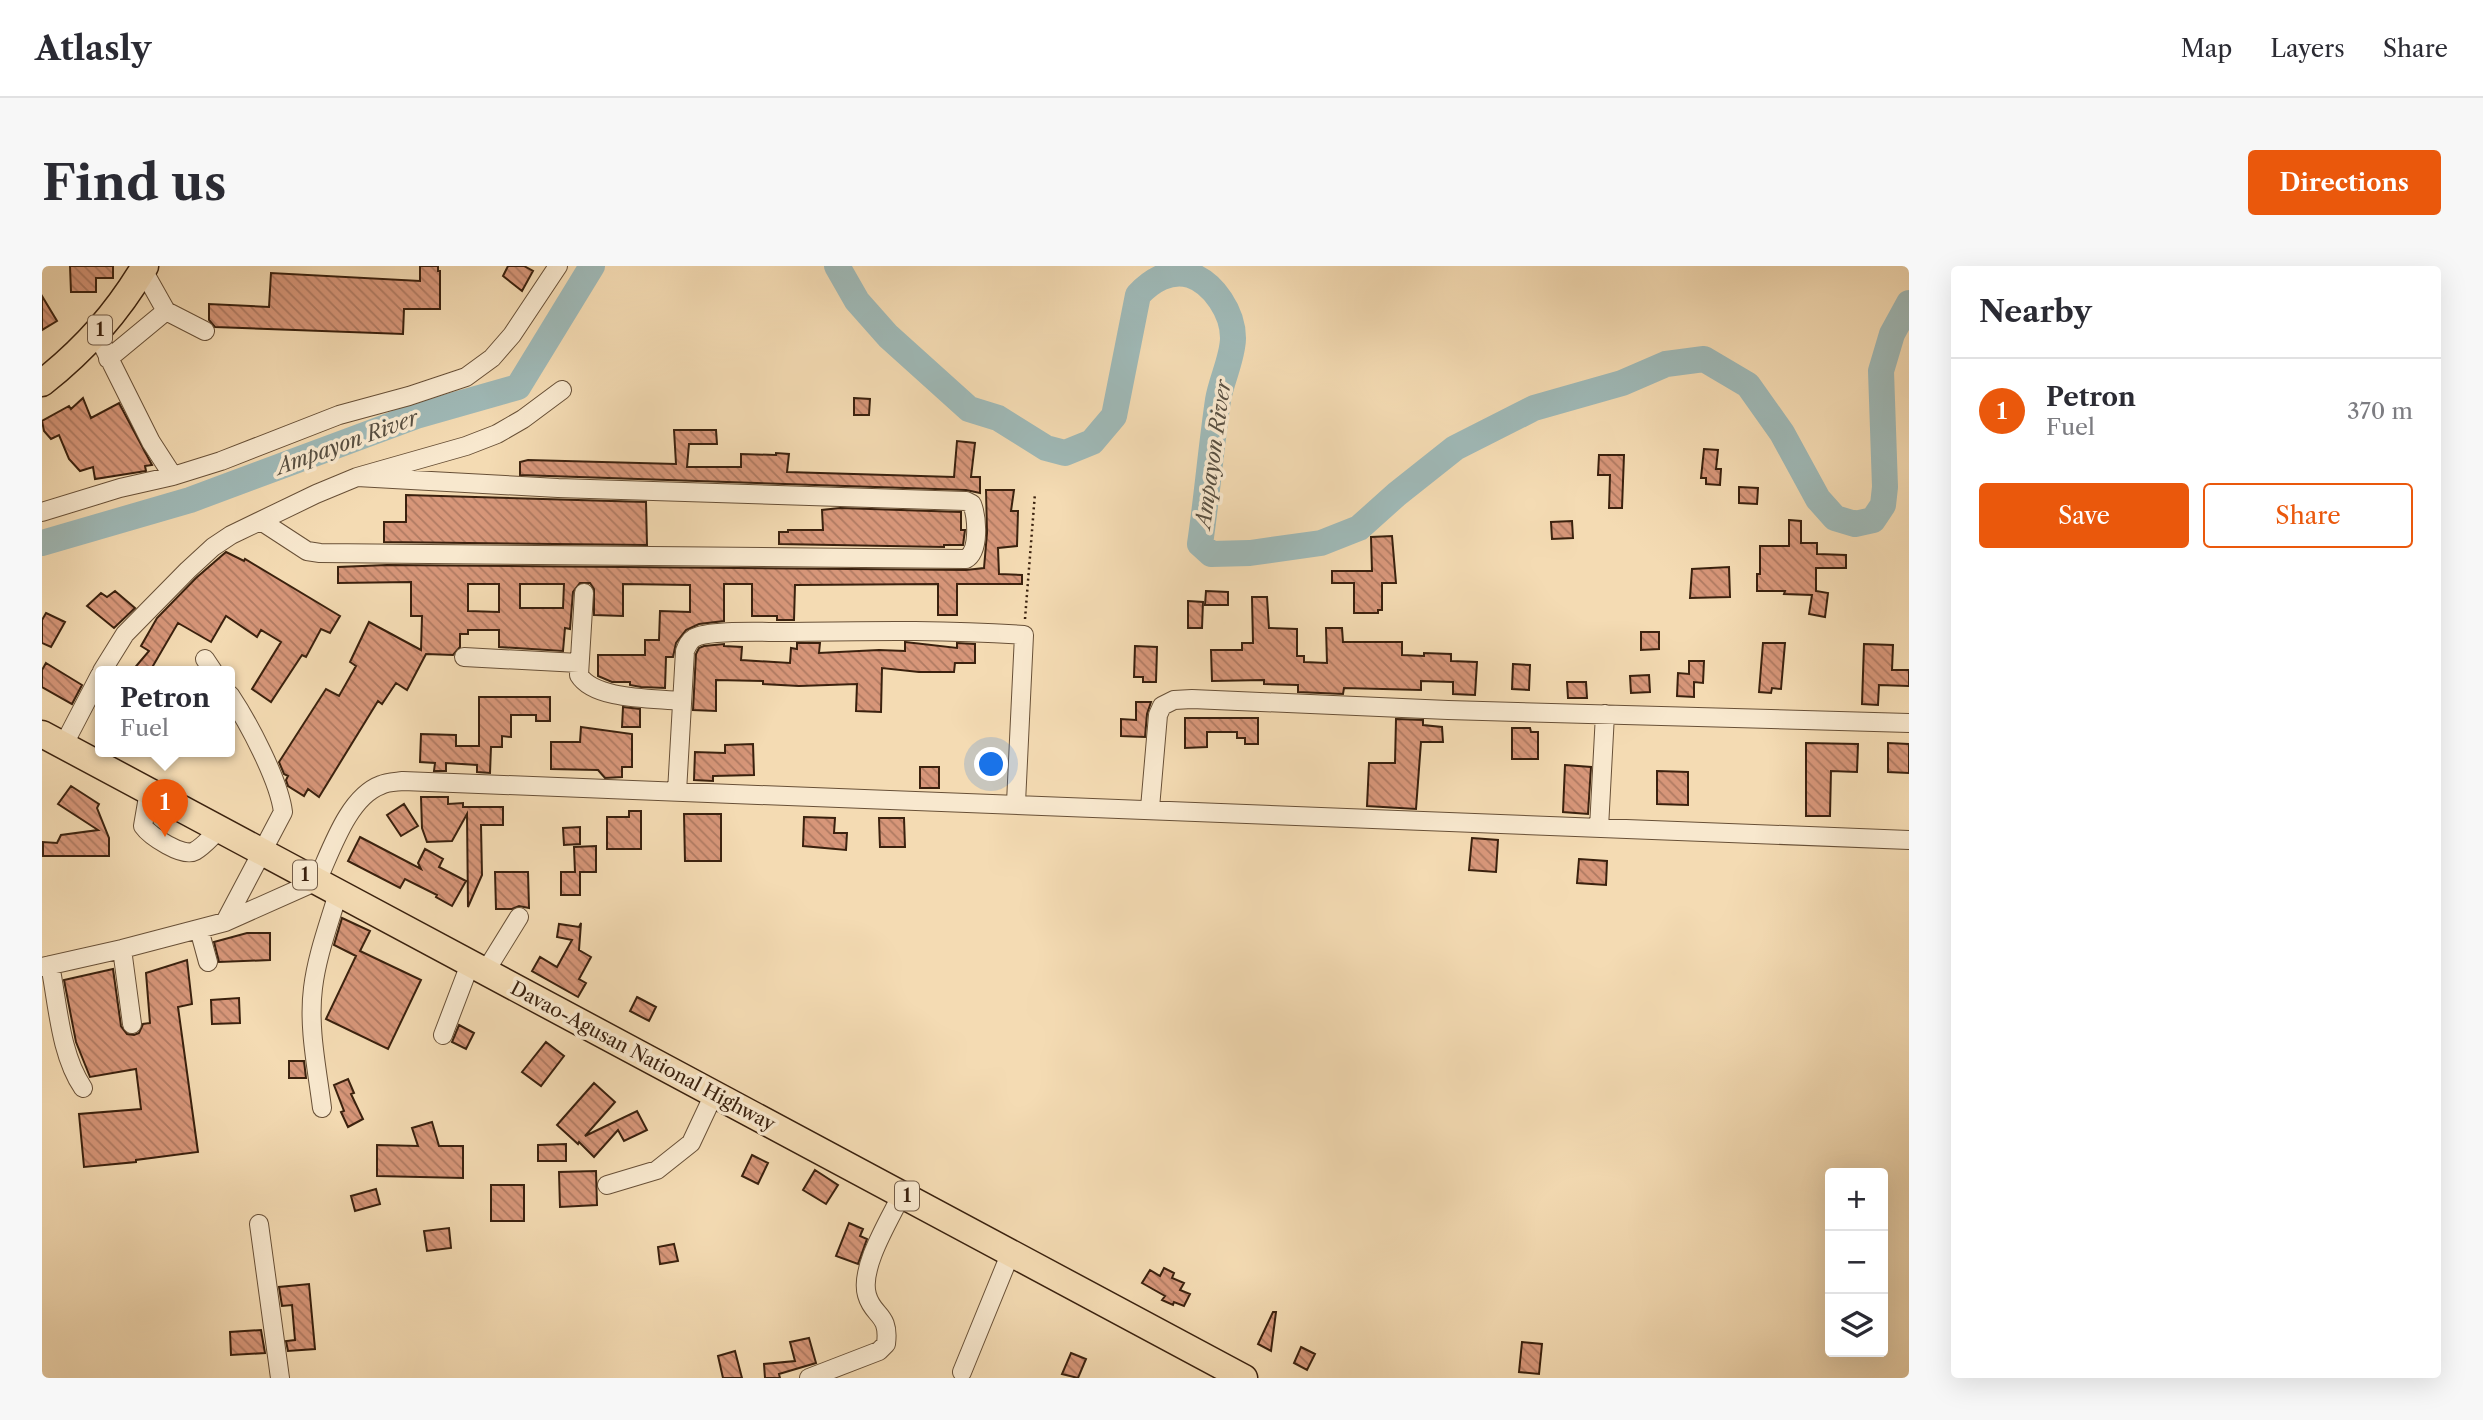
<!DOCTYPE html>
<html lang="en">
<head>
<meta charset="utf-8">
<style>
	:root { --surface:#fff; --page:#f7f7f7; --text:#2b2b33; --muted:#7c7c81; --line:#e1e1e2; --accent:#ea580c }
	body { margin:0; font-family:"Libre Caslon Text",serif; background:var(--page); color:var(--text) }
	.controls { position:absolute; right:21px; bottom:21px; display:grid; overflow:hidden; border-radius:7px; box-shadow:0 7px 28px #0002 }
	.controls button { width:63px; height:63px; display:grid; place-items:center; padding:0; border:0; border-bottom:2px solid var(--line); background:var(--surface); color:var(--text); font:35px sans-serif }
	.you { position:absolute; left:950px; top:499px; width:24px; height:24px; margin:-18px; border:5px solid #fff; border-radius:50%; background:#1a73e8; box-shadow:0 0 0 10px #1a73e833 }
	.badge { display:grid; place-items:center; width:46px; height:46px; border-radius:50%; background:var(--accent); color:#fff; font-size:23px; font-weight:700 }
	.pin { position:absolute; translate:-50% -58px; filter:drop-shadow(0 2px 4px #0008) }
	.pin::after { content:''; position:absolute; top:37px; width:24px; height:21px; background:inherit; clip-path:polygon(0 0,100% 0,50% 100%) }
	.popup { position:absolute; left:53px; top:400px; width:140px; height:91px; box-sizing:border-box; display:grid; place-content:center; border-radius:7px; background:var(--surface); filter:drop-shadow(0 2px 5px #0005); font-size:23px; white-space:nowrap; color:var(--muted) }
	.popup b { font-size:26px; color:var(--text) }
	.popup::after { content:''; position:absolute; left:50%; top:100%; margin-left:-14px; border:14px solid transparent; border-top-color:var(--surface) }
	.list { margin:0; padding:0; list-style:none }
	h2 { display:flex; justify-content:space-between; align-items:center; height:91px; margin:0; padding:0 28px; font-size:30px }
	h2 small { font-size:23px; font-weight:400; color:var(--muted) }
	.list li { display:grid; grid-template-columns:46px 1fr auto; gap:21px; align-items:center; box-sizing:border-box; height:105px; padding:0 28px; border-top:2px solid var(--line) }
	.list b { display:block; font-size:26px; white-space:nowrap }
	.list p { margin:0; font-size:23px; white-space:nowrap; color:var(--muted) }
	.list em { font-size:23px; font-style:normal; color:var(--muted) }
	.actions { display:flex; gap:14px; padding:21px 28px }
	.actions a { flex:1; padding:16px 0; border:2px solid var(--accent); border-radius:7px; text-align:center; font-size:24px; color:var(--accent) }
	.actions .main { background:var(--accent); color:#fff }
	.icon { flex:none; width:38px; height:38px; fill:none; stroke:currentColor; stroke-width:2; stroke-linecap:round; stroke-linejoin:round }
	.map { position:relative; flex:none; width:1867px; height:1112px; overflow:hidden; border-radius:7px }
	header { display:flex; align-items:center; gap:42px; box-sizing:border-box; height:98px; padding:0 35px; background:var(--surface); border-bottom:2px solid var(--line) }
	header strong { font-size:33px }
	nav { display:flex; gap:38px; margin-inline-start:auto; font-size:24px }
	.intro { display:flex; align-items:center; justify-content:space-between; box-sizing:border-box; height:168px; padding:0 42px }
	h1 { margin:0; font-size:49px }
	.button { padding:18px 32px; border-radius:7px; background:var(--accent); color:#fff; font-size:24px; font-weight:700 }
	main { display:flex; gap:42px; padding:0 42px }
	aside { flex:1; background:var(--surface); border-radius:7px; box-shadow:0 7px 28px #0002 }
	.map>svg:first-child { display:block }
</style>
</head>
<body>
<header>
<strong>Atlasly</strong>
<nav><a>Map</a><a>Layers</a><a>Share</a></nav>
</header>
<div class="intro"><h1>Find us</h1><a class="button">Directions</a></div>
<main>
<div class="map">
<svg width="1867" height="1112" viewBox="0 0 1867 1112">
	<defs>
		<pattern id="building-back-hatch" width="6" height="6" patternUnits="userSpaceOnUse" patternTransform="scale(1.75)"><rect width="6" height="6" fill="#d79679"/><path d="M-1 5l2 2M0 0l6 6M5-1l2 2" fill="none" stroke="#af7a62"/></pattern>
	</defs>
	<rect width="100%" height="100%" fill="#f4dbb3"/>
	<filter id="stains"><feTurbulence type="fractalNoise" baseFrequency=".00286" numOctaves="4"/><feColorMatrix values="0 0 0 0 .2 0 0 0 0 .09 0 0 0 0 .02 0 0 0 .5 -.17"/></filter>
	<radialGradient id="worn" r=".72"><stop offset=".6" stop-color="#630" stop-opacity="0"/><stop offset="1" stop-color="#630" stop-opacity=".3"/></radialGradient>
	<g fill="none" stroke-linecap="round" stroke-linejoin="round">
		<path stroke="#9fb9b7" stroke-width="26" d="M795 0 815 35 846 70 927 143 956 152 1004 182 1023 187 1050 176 1072 150 1096 29C1109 15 1128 3 1148 9 1172 17 1191 47 1191 72 1191 91 1179 115 1176 134 1169 182 1165 230 1158 278L1169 288 1208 287 1279 277 1317 262 1355 228 1413 182 1492 142 1580 117 1624 98 1662 93 1706 119 1740 167 1776 233 1793 252 1813 258 1831 254 1841 239 1843 221 1839 105 1850 68 1867 37
			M0 277 148 234 374 150 476 121 550 0"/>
	</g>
	<path fill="url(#building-back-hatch)" stroke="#3a210e" stroke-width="2" fill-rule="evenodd" d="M28 0H71V12H54V26H29Z
		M378 0H396V5H398V43H362L361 68 173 61 167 54V38L227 41 229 7 378 15Z
		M466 0H482L491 5 480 25 461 10Z
		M0 30 15 55 0 64Z
		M41 132 49 152 77 137 110 199 103 200 104 205 53 213 51 201 38 205 27 193 17 169 9 173 2 165 0 155 27 140 29 143Z
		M812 132 828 133 827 149H812Z
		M632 164H674L675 178H647L645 201H699V188L734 189V187L747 188 745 206 912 211 915 175 933 177 929 211H938V227L924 224 478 209V196L486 194 634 198Z
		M1662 183 1676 184 1674 203H1679L1678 219 1664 218V212H1659Z
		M1557 189H1582L1580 242H1567L1568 209H1556Z
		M1697 221 1716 222 1715 238 1697 237Z
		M944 224H972L969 245H976L975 280 956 282 957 308 980 309V318H915V349H896V318L753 319 752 354H735V350H710V318H682V355L657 358 644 364 634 377 631 391H624L623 422 599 421 588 419V416H570L556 410V389H603V374H617L618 345 648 346V319L581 318V350L552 349V323L548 317H538L531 326 528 363 523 362 521 385 457 381V364H426V368H418V381L411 389 384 388 365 424 354 417 340 438 336 435 277 531 266 523 262 530 246 520 244 514 246 510 242 508 237 496 284 423 297 430 314 400 308 396 327 356 379 384 380 350H369V316L296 317V301L345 299 924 304 942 302 945 267ZM426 318H457V346L426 345ZM478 318H522L521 342H478Z
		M364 229 604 236 605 279 342 276V256H364Z
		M798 242 919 246V264H923L921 279H902V281L737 278V266H746V264H781L780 244Z
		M1747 254 1759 255V277H1775V288L1804 289V302H1774V325L1786 327 1783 351 1767 348 1770 329 1742 328 1743 325H1715V308H1718V280H1747Z
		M1530 255 1531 272 1510 273 1509 256Z
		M1350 270 1354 317H1340V344H1336V347H1312V317H1290V305H1330L1329 271Z
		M184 286 202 295 203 293 298 350 288 367 279 363 264 391 260 389 229 436 210 423 239 376 219 364 215 371 184 350 169 376 136 357 108 405H90L107 385 99 380 115 352 154 312Z
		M1687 301 1688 331 1648 332 1650 303Z
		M73 325 93 342 72 362 45 340 59 327 65 331Z
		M1164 325 1186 326V339H1163Z
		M1210 331H1225L1227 362 1255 363V390H1262V396L1285 397 1284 362H1300L1301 376H1360V389L1382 390V387L1409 388V395L1435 396 1433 429 1411 428V416L1379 415V424L1302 422 1301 428 1256 426V419L1222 418V414L1170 415 1169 384H1200V377H1211Z
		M1146 335 1161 336 1160 362H1146Z
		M4 347 23 356 9 381 0 377V354Z
		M1599 366H1617V383L1599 384Z
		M863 376 915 382V377L933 378V397H913L912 406H877L840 402 839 446 814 445 815 418 757 420 721 418V415L674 414V445L651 444 654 388 657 382 662 380 682 378V380L700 381 699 394 748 397 749 382 755 383V377H778L777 387 837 384 863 385Z
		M1721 377H1743L1739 423 1730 422 1729 427 1717 426Z
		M1822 378 1851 379 1850 404H1867V420L1837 419 1836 439 1820 438Z
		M1093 380 1115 381 1114 416H1101V411H1092Z
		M1647 395H1662L1661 417 1652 416V431L1635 430 1636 407 1647 408Z
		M4 397 40 419 30 438 0 421V404Z
		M1471 398 1488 399 1487 424 1470 423Z
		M1607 409 1608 426 1589 427 1588 410Z
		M1525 416H1544L1545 432H1526Z
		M437 431H508V455H494V449H469V471L460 470V481H449L448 507 435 506V499L404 497V505H392L393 497 378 496 379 468 414 469V480H437Z
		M1094 436H1109L1105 448 1103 471 1079 470V453L1094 454Z
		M581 441 598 443V461H580Z
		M1143 452H1216V478H1203V472H1195V466H1165V481L1143 482Z
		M1354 453 1381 454V459L1400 461 1401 476H1379L1374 543 1325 540 1327 497H1353Z
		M539 461 590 468V501H580V511L563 512 556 504 509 503V476H538Z
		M1470 462H1488L1489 466H1496V493H1470Z
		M1764 477 1816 478 1815 506 1789 505 1788 550H1764Z
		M1846 477 1867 478V507L1846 506Z
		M711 478 712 509 671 510V515L652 514 653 486 683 487V479Z
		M1523 499 1549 501 1546 548 1521 546Z
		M878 501H897V522H878Z
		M1615 505 1646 506V539L1615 538Z
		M29 520 57 538 55 542 67 572V590H1V576L15 577 19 569 56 564 16 538Z
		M379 531H406V538L421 537V541H461V559H439L440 609 426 641 425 548 410 575 385 576 380 562Z
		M362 538 376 560 359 570 345 549Z
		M587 545H599V583H565V551H587Z
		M642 548H679V595H643Z
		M762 551 793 552 792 567H805L804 584 761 580Z
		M837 552H862L863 581H838Z
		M538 561V578L522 579 521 562Z
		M318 571 379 603 376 597 383 583 401 593 397 601 424 615 410 640 394 631 395 629 363 613 358 622 306 595Z
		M1430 572 1456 574 1454 606 1427 604Z
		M554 580V606H538V629H519V606H533L532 581Z
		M1537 593 1565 595 1564 619 1535 617Z
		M453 606H486L487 642 477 640 470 643H454Z
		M300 652 328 665 318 685 379 714 346 783 284 753 314 690 292 679Z
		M539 657 537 684 549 691 537 713 544 717 536 731 490 705 498 691 515 701 530 674 515 671 517 658 537 661Z
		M205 667H228V694L177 696 172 676Z
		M145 694 150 738 136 741 156 886 94 894V896L42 901 37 848 99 843 94 803 48 811 34 776 22 714 71 703 79 760 85 768 92 769 97 767 101 758 108 757 104 707Z
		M595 731 614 741 607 755 588 745Z
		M197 732 198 757 170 758 169 734Z
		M417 759 432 767 424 783 410 776Z
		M504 776 522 790 499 820 480 806Z
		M247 795H262L264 812H247Z
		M306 813 312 827 309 828 321 853 306 861 299 846 302 845 292 819Z
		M552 817 573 836 543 870 595 845 605 864 582 875 576 864 552 891 537 876 536 878 515 859Z
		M390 856 397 880H421V912L335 910V879L376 880 370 862Z
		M524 878V895H496V879Z
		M710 889 726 897 716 918 700 910Z
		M773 904 796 919 784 938 761 924Z
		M554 905 555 939 518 941 517 906Z
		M449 919H482V955H449Z
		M334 923 338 938 313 945 309 930Z
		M807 957 821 963 818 970 825 973 816 998 794 990Z
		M407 962 409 982 385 985 382 965Z
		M632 978 636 995 618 998 616 981Z
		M1122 1002 1132 1007 1130 1012 1142 1017 1138 1024 1148 1028 1142 1040 1132 1036 1131 1039 1120 1034 1123 1030 1100 1017 1108 1004 1118 1010Z
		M267 1018 273 1083 246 1085 244 1075 253 1074 250 1039 240 1040 237 1021Z
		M1231 1046H1234L1229 1085 1216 1078Z
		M219 1064 223 1087 189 1089 188 1066Z
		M767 1072 774 1097 737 1108 738 1112H723L722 1098 753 1095 748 1076Z
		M1480 1076 1500 1078 1497 1108 1477 1106Z
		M1259 1081 1273 1088 1265 1104 1252 1097Z
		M693 1085 700 1112H681L676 1090Z
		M1029 1087 1044 1093 1036 1112 1020 1108Z"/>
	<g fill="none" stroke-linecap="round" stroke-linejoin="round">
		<defs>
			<path id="minor" d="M101 4 124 45 163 65
				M55 68 109 176 131 210 179 195 297 149 367 130 424 111 450 92 470 69 516 0
				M66 93 124 45
				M0 246 78 222 131 210
				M219 255 265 285 278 287 924 293C938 285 935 251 930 238L924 235 516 222 315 211
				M542 327 537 409C552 434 611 432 639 435
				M422 391 537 397
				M163 393 171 405
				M60 405 83 368 146 304 171 281 189 269 274 228 315 211 424 180 455 168 481 153 520 124
				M21 480 58 409
				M107 525 101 560C108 570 141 592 153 585 162 580 170 570 178 563
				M635 526 643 385C645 380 647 375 652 372 666 364 718 366 737 366 819 365 900 363 982 369L974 537
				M1108 542 1116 449 1120 440 1132 434 1150 433 1406 444 1867 457
				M1557 562 1563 448
				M183 656 241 546C237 514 206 456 188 429
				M157 663 166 696
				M80 683 90 758
				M8 699C16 739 18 788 41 822
				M0 701 80 683 183 656 275 615C289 585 306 531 339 519 345 516 354 516 361 515L1867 574
				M443 706 477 651
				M401 769 428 698
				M280 842C275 802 266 761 271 722 275 689 287 658 296 627
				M565 919 615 904 649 877 672 828
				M217 958 238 1112
				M920 1106 969 986
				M767 1112 837 1085 844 1078C848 1047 831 1051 825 1029 817 1002 848 953 860 928"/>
			<path id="highway" d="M0 117C43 83 75 47 103 0
				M0 468 1202 1112"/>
		</defs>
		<use href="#minor" stroke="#685037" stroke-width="20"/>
		<use href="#highway" stroke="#3a210e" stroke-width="29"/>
		<path stroke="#3a210e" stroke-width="2.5" stroke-dasharray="2 3.5" stroke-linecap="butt" d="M983 353 993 227"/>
		<use href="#minor" stroke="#f8e8ce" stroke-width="18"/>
		<use href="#highway" stroke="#f4dbb3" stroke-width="26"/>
	</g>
	<g text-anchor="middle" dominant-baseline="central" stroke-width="7" stroke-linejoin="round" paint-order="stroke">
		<g fill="#f8e8ce" stroke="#735d48" stroke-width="2">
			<rect x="46" y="49.5" width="24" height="29" rx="5"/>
			<rect x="251" y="594.5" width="24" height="29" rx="5"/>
			<rect x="853" y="915.5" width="24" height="29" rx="5"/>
		</g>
		<g font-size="18" font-weight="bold" fill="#3a210e">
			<text x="58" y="64">1</text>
			<text x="263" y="609">1</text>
			<text x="865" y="930">1</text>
		</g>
		<g font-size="19" fill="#3a210e" stroke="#f8e8ce">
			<text transform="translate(601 790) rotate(28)">Davao-Agusan National Highway</text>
		</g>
		<g font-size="21" font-style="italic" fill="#584f41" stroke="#f8e8ce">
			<text transform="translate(305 176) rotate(-20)">Ampayon River</text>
			<text transform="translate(1171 188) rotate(-82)">Ampayon River</text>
		</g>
	</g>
	<rect width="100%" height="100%" filter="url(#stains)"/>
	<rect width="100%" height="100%" fill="url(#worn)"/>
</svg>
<div class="controls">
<button>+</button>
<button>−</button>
<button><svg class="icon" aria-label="layers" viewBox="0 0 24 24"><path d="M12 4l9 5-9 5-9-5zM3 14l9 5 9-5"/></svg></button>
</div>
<div class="you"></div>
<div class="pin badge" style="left:123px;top:571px">1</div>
<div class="popup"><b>Petron</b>Fuel</div>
</div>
<aside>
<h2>Nearby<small></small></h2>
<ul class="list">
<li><span class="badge">1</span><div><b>Petron</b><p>Fuel</p></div><em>370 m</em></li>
</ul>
<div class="actions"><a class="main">Save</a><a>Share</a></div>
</aside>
</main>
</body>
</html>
